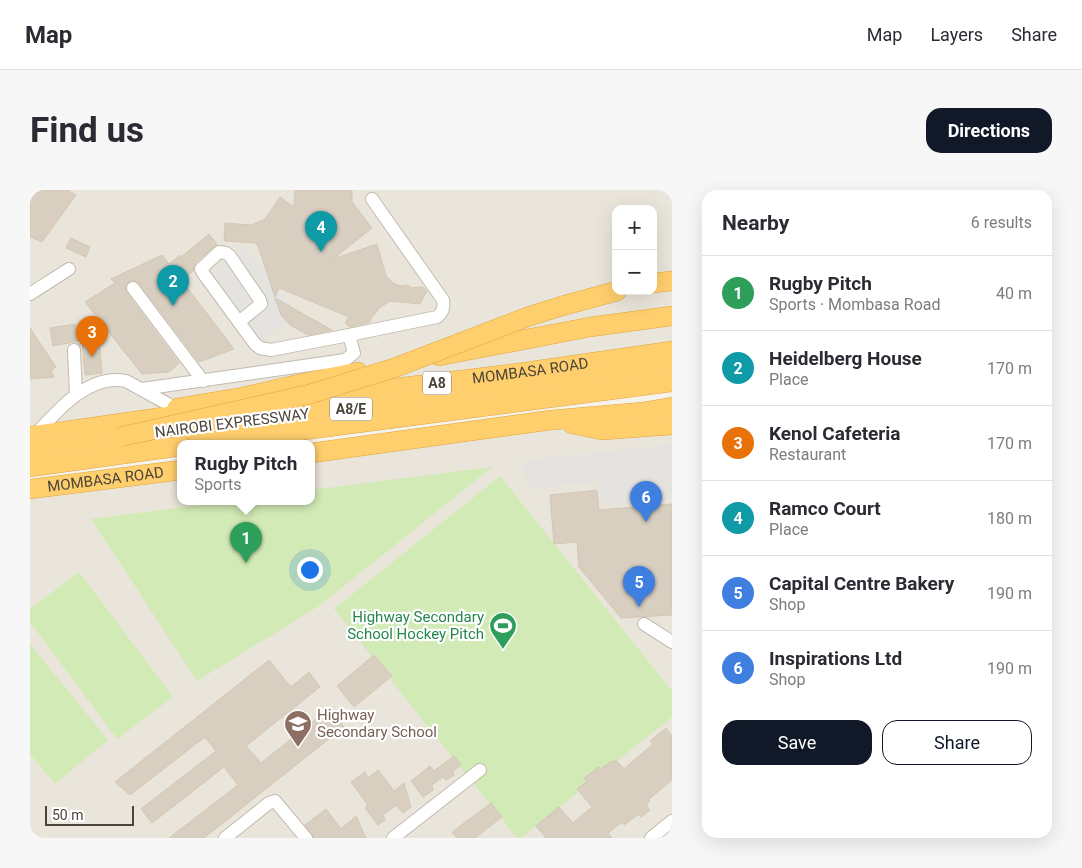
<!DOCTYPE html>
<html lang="en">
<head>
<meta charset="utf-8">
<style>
	:root { --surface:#fff; --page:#f7f7f7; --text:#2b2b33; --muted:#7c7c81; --line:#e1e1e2; --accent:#111827 }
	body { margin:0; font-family:Roboto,sans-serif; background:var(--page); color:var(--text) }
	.controls { position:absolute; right:15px; top:15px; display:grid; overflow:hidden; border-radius:10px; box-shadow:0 5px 20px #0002 }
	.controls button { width:45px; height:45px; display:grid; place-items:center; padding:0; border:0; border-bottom:1px solid var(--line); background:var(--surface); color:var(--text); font:25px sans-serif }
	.scale { position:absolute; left:15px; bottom:12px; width:89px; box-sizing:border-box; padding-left:5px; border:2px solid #4b4439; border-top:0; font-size:14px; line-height:18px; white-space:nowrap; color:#4b4439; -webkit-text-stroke:4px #fff; paint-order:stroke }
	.you { position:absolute; left:279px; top:379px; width:18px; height:18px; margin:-12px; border:4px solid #fff; border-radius:50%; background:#1a73e8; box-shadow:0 0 0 8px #1a73e833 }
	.badge { display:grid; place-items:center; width:32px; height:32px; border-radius:50%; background:var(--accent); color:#fff; font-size:16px; font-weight:700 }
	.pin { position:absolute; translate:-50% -41px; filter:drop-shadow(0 1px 2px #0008) }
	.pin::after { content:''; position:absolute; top:26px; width:18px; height:15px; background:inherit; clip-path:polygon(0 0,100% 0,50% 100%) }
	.popup { position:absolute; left:147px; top:250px; width:138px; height:65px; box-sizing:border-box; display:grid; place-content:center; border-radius:10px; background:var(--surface); filter:drop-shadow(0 1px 4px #0005); font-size:16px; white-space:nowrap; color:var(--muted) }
	.popup b { font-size:19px; color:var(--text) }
	.popup::after { content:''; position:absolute; left:50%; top:100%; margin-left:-10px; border:10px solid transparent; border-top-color:var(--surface) }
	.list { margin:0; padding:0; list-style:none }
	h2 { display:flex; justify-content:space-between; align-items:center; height:65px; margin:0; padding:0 20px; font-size:21px }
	h2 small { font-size:16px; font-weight:400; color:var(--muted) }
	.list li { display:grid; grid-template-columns:32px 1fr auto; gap:15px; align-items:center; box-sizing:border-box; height:75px; padding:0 20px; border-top:1px solid var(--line) }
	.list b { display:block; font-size:19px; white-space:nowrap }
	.list p { margin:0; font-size:16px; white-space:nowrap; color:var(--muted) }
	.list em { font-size:16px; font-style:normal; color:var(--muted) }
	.actions { display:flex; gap:10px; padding:15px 20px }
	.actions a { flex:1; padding:11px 0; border:1px solid var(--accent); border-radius:15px; text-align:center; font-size:18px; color:var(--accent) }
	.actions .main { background:var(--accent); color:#fff }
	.map { position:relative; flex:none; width:642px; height:648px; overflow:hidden; border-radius:15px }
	header { display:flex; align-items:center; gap:30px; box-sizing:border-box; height:70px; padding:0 25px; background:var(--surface); border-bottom:1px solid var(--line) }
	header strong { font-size:24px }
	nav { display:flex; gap:28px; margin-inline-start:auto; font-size:18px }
	.intro { display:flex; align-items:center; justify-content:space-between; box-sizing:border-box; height:120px; padding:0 30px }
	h1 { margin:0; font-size:35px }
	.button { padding:12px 22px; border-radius:15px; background:var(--accent); color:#fff; font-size:18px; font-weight:700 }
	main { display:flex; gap:30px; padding:0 30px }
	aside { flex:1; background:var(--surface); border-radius:15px; box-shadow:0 5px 20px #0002 }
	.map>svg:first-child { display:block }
</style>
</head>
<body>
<header>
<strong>Map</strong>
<nav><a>Map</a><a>Layers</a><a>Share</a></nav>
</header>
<div class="intro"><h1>Find us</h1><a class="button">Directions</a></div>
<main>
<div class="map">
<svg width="642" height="648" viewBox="0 0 642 648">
	<rect width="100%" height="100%" fill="#f6f3ec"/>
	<path fill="#eae5da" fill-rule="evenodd" d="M0 0H642V164L0 246ZM586 19H623V101H586Z
		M642 225V648H0V299L151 278V312H281V261Z"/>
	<path fill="#d2eab5" d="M462 277 289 416 167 491 61 329 193 312H281V300Z
		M470 286 642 501V527L491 648H487L304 419Z
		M49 382 143 507 87 549 0 432V419Z
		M0 454 78 550 25 594 0 564Z"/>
	<path fill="#e5e3e0" d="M216 56 268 125 232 152 180 84Z
		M642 254V309L571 315 568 292 497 299 492 271Z"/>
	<path fill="#d8cfc1" stroke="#d3c7b4" d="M0 0H37L46 5 12 52 0 47Z
		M265 0H322V12L342 38 303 69 347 54 356 86 363 93 370 96 378 95 381 98 391 97 395 99 397 101 390 114 360 111 349 118 340 130V132L320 137 315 133 319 127 249 98 245 107 228 56 225 53 194 51 195 33 222 35 235 29 250 7 264 17Z
		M179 44 187 54 165 73 163 81 152 91 204 159 169 172 109 93 102 90 95 95 96 102 149 173 139 182 112 184 55 112 85 93 81 89 132 65 139 74 150 65 151 67Z
		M41 48 60 57 56 67 36 58Z
		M245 108 302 140 278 145 274 143 260 135 251 125Z
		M45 134 48 151 23 156 20 138Z
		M0 138 26 177 21 181 24 187 0 189Z
		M69 148 72 183 55 185 52 150Z
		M567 300 569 320 642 314V425L591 428 549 377 547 352 524 354 520 305Z
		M344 465 362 486 324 517 307 496Z
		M239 470 261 497 279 482 290 497 216 556 231 573 300 518 314 537 174 648H139L208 595 194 577 122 633 111 619 186 561 175 547 100 605 85 592Z
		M636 538 642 546V590L618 610 620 611 616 615 620 620 611 627 609 624 594 635 592 632 578 643 582 648H516L506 636 529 617 543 633 562 617 547 599 557 591 554 588 569 577 571 579 580 572 587 571 594 579 623 554 620 551Z
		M424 566 431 575 423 581 424 585 416 590 413 587 402 595 403 600 393 607 381 591 400 576 404 581Z
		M348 580 364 601 374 593 381 617 373 623 366 615 353 625 355 630 348 635 335 618 338 615 321 592 335 582 338 588Z
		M461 613 472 627 445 648H427L422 642Z
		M296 619 311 639 326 626 336 648H284L275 635Z"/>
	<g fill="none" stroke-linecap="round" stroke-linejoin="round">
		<defs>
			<path id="minor" d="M103 98 173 191
				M0 104 39 79
				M209 132 231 114 230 110 200 66 196 63 189 62 171 79 173 83 225 154 230 158 241 160 319 145
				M44 160 46 205
				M112 199 315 170 324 163 319 145 407 127C413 122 414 118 413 110L342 9
				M5 245C27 221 59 183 96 191L145 218
				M614 434 642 452
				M195 648 239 613 245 611 276 648
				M363 648 450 580
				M621 648 642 631"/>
			<g id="highway">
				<path d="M623 93 642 91"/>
				<path d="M532 116 587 101"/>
				<path d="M409 166 560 137 642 126"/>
				<path id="s1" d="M284 208 496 182 642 161"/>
				<path d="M147 218 213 207 269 194 328 182"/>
				<path d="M542 234 572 240 642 235"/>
				<path d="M157 239 474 199 642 175"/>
				<path d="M0 246 162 223"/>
				<path d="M167 254 642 192"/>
				<path d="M0 259 105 245"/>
				<path d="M281 263 521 230 613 222 642 217"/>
				<path d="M0 277 151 256"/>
				<path id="s2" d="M0 299 151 280"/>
			</g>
		</defs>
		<use href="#minor" stroke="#c2bbae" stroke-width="14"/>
		<use href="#highway" stroke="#e0a43c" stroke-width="20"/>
		<use href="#minor" stroke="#fff" stroke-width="12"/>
		<use href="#highway" stroke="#ffcf6e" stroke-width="19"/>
		<defs>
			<path id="highway-bridge" d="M90 247 280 204 364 178 500 126 532 116"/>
		</defs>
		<use href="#highway-bridge" stroke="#e0a43c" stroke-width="20" stroke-linecap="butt"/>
		<use href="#highway-bridge" stroke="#ffcf6e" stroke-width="19"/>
	</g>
	<defs>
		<symbol id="stadium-pin" viewBox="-11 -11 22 30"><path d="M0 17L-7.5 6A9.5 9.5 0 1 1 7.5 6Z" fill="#2e9e5b" stroke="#fff"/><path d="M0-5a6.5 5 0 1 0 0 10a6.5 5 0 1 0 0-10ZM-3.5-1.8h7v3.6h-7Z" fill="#fff"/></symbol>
		<symbol id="school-pin" viewBox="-11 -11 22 30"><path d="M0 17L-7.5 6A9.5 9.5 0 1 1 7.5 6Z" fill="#8d6e63" stroke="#fff"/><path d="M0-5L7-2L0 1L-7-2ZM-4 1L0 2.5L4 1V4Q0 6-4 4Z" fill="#fff"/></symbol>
	</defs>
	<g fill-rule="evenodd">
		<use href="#stadium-pin" x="457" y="420" width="32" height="43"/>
		<use href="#school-pin" x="252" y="518" width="32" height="43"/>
	</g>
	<g text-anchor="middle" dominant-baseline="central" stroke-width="4.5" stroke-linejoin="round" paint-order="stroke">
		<g fill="#fff" stroke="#817c74" stroke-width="1">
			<rect x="393" y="181.5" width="28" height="23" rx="4"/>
			<rect x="300" y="207.5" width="42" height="23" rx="4"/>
		</g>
		<g font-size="14" font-weight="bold" fill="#4b4439">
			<text x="407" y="193">A8</text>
			<text x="321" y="219">A8/E</text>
		</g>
		<g font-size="15" fill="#4b4439" stroke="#fff">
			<text stroke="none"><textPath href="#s1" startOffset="218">MOMBASA ROAD</textPath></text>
			<text transform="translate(202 233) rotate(-7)">NAIROBI EXPRESSWAY</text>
			<text stroke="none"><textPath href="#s2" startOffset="76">MOMBASA ROAD</textPath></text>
		</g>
		<g font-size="15" fill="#27864d" stroke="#fff" text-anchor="end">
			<text x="454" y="427">Highway Secondary<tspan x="454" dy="17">School Hockey Pitch</tspan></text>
		</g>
		<g font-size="15" fill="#785e54" stroke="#fff" text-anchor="start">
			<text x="287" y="525">Highway<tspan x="287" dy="17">Secondary School</tspan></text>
		</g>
	</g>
</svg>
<div class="controls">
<button>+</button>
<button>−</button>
</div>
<div class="scale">50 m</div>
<div class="you"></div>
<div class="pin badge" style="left:216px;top:373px;background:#2e9e5b">1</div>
<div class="popup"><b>Rugby Pitch</b>Sports</div>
<div class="pin badge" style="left:143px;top:116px;background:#0f9aa8">2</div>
<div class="pin badge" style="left:62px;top:167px;background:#e8710a">3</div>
<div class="pin badge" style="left:291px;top:62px;background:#0f9aa8">4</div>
<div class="pin badge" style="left:609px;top:417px;background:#3f7fe0">5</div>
<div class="pin badge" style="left:616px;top:332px;background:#3f7fe0">6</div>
</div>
<aside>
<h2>Nearby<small>6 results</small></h2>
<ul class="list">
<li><span class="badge" style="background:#2e9e5b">1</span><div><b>Rugby Pitch</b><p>Sports · Mombasa Road</p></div><em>40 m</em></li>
<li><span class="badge" style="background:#0f9aa8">2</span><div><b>Heidelberg House</b><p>Place</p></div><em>170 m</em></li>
<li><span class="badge" style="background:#e8710a">3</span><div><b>Kenol Cafeteria</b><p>Restaurant</p></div><em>170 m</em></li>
<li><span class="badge" style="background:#0f9aa8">4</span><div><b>Ramco Court</b><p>Place</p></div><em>180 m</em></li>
<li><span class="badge" style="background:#3f7fe0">5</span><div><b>Capital Centre Bakery</b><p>Shop</p></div><em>190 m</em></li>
<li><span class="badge" style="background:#3f7fe0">6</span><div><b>Inspirations Ltd</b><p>Shop</p></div><em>190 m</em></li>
</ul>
<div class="actions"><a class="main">Save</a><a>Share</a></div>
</aside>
</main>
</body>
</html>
